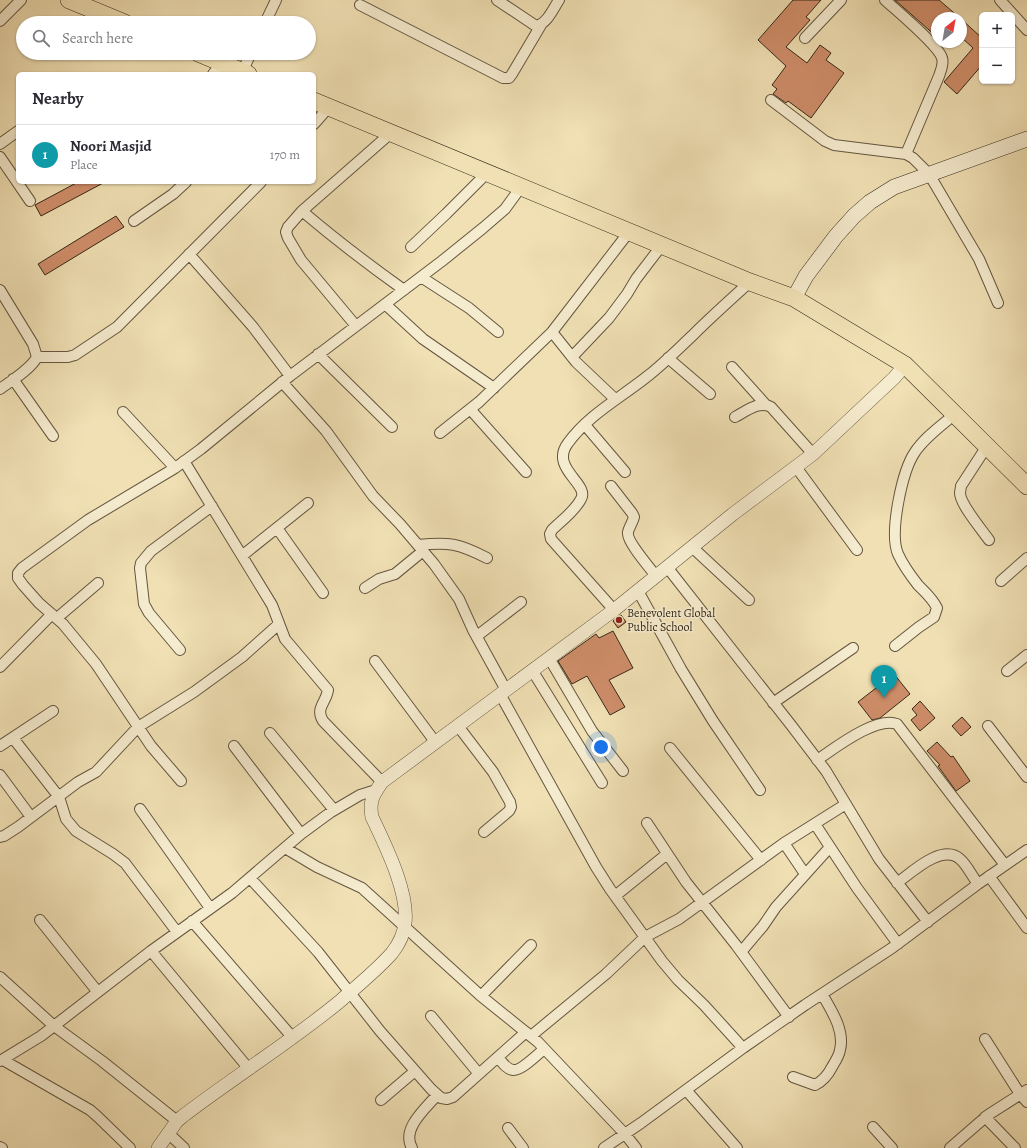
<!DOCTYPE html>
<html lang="en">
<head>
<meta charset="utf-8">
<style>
	:root { --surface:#fff; --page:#f2f2f3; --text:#2b2b33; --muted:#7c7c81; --line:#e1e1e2; --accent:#8f2418 }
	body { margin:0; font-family:Alegreya,serif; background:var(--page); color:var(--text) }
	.controls { position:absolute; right:12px; top:12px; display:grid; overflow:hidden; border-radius:6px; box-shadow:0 1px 3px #0004 }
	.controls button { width:36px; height:36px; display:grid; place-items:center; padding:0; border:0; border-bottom:1px solid var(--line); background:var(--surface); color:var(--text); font:20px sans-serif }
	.compass { position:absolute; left:931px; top:12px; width:36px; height:36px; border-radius:50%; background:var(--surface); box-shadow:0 1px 3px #0004; rotate:31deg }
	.you { position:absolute; left:601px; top:747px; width:14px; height:14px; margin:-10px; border:3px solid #fff; border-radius:50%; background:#1a73e8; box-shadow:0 0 0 6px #1a73e833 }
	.badge { display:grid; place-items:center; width:26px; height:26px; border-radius:50%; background:var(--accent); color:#fff; font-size:13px; font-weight:700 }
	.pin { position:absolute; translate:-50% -33px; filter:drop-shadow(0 1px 2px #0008) }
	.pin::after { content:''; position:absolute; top:21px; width:14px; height:12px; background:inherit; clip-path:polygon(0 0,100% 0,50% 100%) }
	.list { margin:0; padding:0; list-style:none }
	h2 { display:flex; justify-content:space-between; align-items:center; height:52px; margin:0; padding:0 16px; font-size:17px }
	h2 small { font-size:13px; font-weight:400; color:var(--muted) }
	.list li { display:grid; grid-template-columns:26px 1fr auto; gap:12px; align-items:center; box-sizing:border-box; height:60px; padding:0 16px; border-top:1px solid var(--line) }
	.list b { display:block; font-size:15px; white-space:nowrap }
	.list p { margin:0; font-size:13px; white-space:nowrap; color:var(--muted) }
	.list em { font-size:13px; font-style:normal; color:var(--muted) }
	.icon { flex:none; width:22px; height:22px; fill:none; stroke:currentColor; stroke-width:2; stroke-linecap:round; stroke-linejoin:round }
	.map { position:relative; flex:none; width:1027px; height:1148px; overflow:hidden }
	.search { position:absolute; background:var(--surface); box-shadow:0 1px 3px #0004; left:16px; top:16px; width:300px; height:44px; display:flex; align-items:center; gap:10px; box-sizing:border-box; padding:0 14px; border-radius:22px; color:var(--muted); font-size:15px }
	.panel { position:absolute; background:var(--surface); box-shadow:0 1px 3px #0004; left:16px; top:72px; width:300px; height:112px; border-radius:6px }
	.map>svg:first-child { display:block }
</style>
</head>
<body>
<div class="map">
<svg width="1027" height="1148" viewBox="0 0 1027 1148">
	<rect width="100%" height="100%" fill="#f0e0b4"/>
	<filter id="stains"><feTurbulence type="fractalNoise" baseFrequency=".005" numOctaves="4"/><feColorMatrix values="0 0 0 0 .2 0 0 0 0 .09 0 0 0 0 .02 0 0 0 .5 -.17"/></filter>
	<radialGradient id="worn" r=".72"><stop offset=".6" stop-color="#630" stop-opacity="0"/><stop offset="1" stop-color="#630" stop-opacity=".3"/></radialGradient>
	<path fill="#cf8e6a" stroke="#352819" d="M793 0H821L806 17 810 20 786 47 807 63 820 45 831 53 826 60 844 73 811 118 788 101 786 103 773 94 777 89 772 85 786 66 758 40Z
		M895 0H939L960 18H937V37Z
		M961 19 982 38V65L957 94 944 82 973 48 961 37Z
		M78 182H105L41 216 35 205Z
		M116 216 124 227 45 275 38 264Z
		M621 615 626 622 618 628 613 621Z
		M613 631 633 668 609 680 625 707 610 715 587 676 572 684 558 661 596 634 599 638Z
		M894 674 910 694 880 718 872 720 858 702Z
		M920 701 935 718 920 731 911 720 917 715 912 709Z
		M962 717 971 727 961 736 952 726Z
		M937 742 951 757 953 756 970 781 956 791 938 766 940 765 927 751Z"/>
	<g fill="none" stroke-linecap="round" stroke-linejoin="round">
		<defs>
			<path id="minor" d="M497 0 536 26C547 24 553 9 559 0
				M885 0C897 11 938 45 942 58 944 64 941 70 939 76L906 154
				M1000 0 1027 30
				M360 5 503 78H509L512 74 541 25
				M0 21 21 0
				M265 23 276 0
				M805 38 841 0
				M242 72 251 53
				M213 74 222 63
				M771 100 825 141 834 145 906 154 913 158 929 174 979 259 998 303
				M314 124 329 107
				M0 144 18 131
				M0 157 30 201
				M302 211C335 239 369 265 404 290
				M134 221 173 194 186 182
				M411 247 446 214 487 173
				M189 254 253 327 290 376
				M421 277 469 308 498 332
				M0 290 33 344 37 357C31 369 11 381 0 389
				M385 304 423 339 494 388
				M356 326 301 260 288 238 286 232 288 227 302 211 391 133
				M552 332 576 362 615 399
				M318 354 392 427
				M37 357H68L75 355 117 327 261 182
				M572 357 609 318 627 294 636 279 662 245
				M668 358 710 394
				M732 367 766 405
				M13 379 53 436
				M282 382 326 431 373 496 400 524 434 564 459 599 473 630 506 690
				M470 409 526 472
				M123 412 175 468
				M735 417C745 412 759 400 771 407L813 454
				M585 425 625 472
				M440 433 479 402 552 332 629 232
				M987 446 961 486C961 487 960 492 960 493 960 504 982 530 989 540
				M184 461 272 605 285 639 328 690C326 703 315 708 323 721L382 782
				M796 467 857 550
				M611 486 632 513 634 517C633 522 629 527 628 532 626 541 650 568 656 576
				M277 528 323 593
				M418 545C449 542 458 543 487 558
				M692 547 749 600
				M243 555 308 503
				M667 567 791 725 826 771 879 859 928 922
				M1001 581 1027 558
				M365 588 379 579 395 574 423 551
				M638 591 681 669 713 721 760 790
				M614 610 551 539 550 534 552 530C561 521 575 511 581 499 590 484 549 468 568 443 589 414 622 397 649 375 664 363 678 349 692 336 711 317 730 300 750 282
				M57 618 98 583
				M477 636 521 602
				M895 646 919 627 934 617 937 608C933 599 925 592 918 585 911 576 903 565 898 554 889 533 902 471 915 452 925 437 941 426 955 414
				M180 650 149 613 144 604 140 568 141 563 151 551 212 506
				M549 658 592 731 623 771
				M375 661 436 743
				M0 667 52 614
				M532 670 602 783
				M1007 671 1027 655
				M500 694 596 867 610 889 662 961 678 980 704 1005 743 1048
				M773 703 853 648
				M458 726 493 772 510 802 511 807 509 811 484 832
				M988 726 1027 777
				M270 733 334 810
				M13 738 59 797 66 819 76 831 113 854 125 863 177 932
				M0 746 53 711
				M234 746 301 834
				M670 748 761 860
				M817 760C835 748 876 716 897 724L1005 865
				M0 775 31 817
				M181 781 151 746 96 664 63 624 39 603 23 585 18 578V573L22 568 88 520 175 468 201 449 290 376 442 261 483 228 505 209 521 187
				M140 809 210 908
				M647 823 686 882 736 945 789 1017
				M815 824 857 888 898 944
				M0 837 4 836 18 827 78 782 96 772 138 727 194 692 242 657 279 624
				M784 843 805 874
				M285 848 317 867 362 888 481 996 538 1042 625 1134 636 1148
				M989 876 1027 928
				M250 878 318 952 380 1031 431 1089 441 1098 447 1099 453 1097 526 1032
				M897 883C911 873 942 843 960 859 967 865 972 876 978 884
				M615 896 667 854
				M40 920 97 991
				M192 921 293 1038
				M151 951 249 1069
				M741 952 763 926 776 907 830 847
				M0 977 54 1026 102 1061 177 1121
				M481 996 531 945
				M431 1016 479 1074
				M531 1036 606 974 645 937 679 919 784 843 846 804
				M985 1039 1020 1094 1027 1102
				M498 1057C502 1062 506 1069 513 1070 521 1071 538 1054 544 1049
				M3 1060 90 1110 98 1117 130 1148
				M0 1061 41 1036 151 951 232 893 301 834 331 812 360 795 376 790
				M793 1077 815 1085C823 1081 828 1075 832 1067 835 1062 839 1056 840 1050 845 1030 831 1010 822 994
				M686 1090 737 1148
				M381 1100 415 1071
				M985 1117 1015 1148
				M873 1127 892 1148
				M508 1128 523 1148
				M168 1133 184 1148
				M0 1147 2 1148
				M412 1148C401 1129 425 1109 437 1095
				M604 1148 641 1123 743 1048 805 1005 892 948 978 884 1027 850
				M950 1148 988 1115 1027 1090"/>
			<path id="tertiary" d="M158 1148 177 1121 183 1116C234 1077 289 1043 339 1002 357 986 376 971 392 953 399 944 404 934 405 923 409 892 385 845 372 817 369 801 373 795 382 782L614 610 733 514 813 454 894 378 905 365"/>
			<path id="secondary" d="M794 298 806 276 836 236 854 216 870 202 894 187 1027 139"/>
			<path id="trunk" d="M69 0 125 23
				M198 53 248 74
				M314 101 750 282 794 298 905 365 1027 486"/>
		</defs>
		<use href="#minor" stroke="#645640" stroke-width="12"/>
		<use href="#tertiary" stroke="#645640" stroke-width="14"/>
		<use href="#secondary" stroke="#352819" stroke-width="16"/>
		<use href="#trunk" stroke="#352819" stroke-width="18"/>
		<use href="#minor" stroke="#f5ebce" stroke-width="10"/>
		<use href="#tertiary" stroke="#f5ebce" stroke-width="13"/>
		<use href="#secondary" stroke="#f5ebce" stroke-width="15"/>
		<use href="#trunk" stroke="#f0e0b4" stroke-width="17"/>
	</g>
	<circle fill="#8f2418" stroke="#f5ebce" stroke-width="1.5" cx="619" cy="620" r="4"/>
	<g text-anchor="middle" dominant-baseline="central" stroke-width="3" stroke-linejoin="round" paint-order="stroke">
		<g font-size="12" fill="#352819" stroke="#f5ebce" text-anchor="start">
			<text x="627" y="613">Benevolent Global<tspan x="627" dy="14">Public School</tspan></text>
		</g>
	</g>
	<rect width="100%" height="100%" filter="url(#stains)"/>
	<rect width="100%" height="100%" fill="url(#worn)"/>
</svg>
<div class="controls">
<button>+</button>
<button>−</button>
</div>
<svg class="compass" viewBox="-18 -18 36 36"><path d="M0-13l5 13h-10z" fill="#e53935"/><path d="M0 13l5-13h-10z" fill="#7c7c81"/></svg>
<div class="you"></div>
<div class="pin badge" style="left:884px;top:698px;background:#0f9aa8">1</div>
<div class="search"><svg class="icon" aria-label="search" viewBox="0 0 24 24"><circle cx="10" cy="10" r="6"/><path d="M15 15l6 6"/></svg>Search here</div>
<section class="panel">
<h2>Nearby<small></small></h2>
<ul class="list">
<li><span class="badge" style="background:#0f9aa8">1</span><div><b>Noori Masjid</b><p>Place</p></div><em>170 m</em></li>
</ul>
</section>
</div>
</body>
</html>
